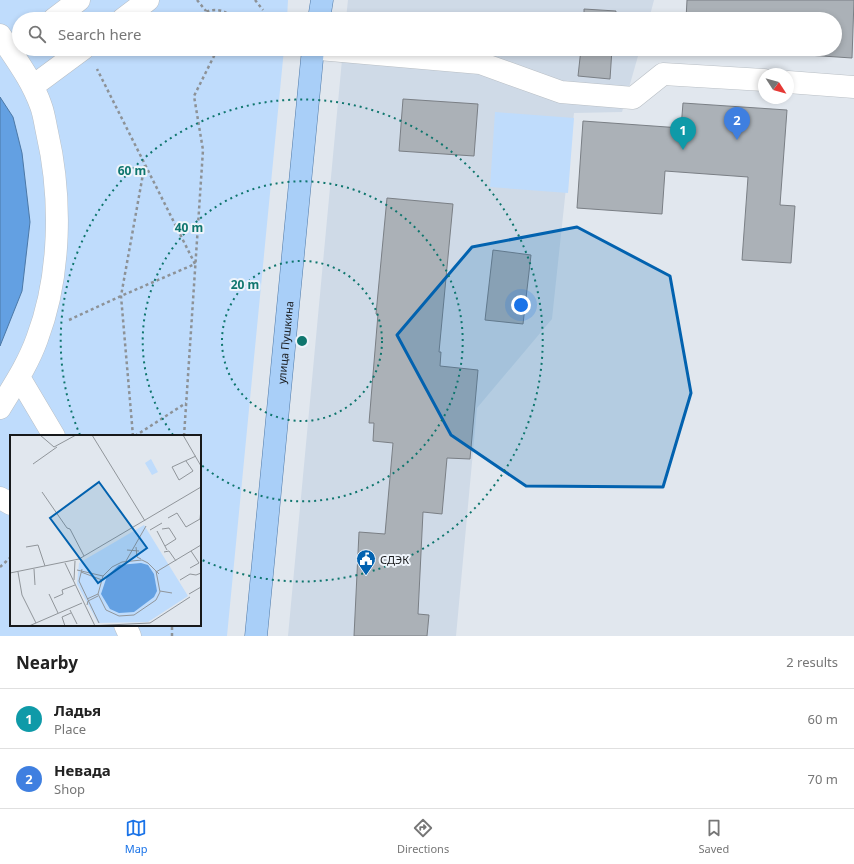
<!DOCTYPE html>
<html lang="en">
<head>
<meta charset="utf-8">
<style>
	:root { --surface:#fff; --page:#f6f6f6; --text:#222; --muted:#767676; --line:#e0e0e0; --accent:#1a73e8 }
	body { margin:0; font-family:"Noto Sans",sans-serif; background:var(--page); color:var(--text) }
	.compass { position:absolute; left:758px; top:68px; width:36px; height:36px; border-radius:50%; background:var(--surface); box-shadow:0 2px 6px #0003; rotate:126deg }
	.you { position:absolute; left:521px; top:305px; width:14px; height:14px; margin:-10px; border:3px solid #fff; border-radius:50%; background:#1a73e8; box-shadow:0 0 0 6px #1a73e833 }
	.badge { display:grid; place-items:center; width:26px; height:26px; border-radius:50%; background:var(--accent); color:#fff; font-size:13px; font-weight:700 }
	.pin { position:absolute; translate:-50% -33px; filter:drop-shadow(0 1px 2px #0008) }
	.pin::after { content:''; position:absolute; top:21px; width:14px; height:12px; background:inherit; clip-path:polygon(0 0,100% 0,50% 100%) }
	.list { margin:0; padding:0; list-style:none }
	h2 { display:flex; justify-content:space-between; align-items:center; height:52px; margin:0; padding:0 16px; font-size:17px }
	h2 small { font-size:13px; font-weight:400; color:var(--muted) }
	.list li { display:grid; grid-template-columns:26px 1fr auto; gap:12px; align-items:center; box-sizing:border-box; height:60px; padding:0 16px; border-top:1px solid var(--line) }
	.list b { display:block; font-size:15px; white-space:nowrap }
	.list p { margin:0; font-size:13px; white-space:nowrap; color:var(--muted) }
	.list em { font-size:13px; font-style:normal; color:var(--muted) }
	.icon { flex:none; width:22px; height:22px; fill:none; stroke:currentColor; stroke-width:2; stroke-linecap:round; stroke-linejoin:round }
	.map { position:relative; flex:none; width:854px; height:636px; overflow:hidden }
	.search { position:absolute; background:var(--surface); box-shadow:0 2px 6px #0003; left:12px; right:12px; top:12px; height:44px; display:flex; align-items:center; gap:10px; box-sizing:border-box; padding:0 14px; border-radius:22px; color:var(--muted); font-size:15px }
	.sheet { height:172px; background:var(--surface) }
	nav { display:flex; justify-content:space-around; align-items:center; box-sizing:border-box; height:56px; border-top:1px solid var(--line); background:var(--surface); font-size:11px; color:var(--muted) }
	nav a { display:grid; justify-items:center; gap:2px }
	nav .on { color:var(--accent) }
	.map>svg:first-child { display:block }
</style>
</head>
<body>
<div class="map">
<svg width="854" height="636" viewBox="0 0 854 636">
	<rect width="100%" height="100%" fill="#e1e7ee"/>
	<path fill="#cfdae7" d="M348 0H654L649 19H346Z
		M343 49H640L622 112 574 113 552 319 477 408 456 636H288Z"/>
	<path fill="#bfdcfc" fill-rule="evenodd" d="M0 0H288L287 19H19V49H284L227 636H0ZM11 436H200V625H11Z
		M495 112 574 118 568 193 490 187Z"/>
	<path fill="#63a0e2" stroke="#4c78a6" d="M0 97 13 117 22 153 30 222 22 291 0 346Z"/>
	<path fill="#abb1b7" stroke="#7a7f85" d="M687 0H854L852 58 718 49H835V19H686Z
		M584 9 616 11 615 19H584Z
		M581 49H612L610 79 578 76Z
		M403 99 478 104 474 156 399 151Z
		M683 103 787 110 780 205 795 206 791 263 742 260 748 177 665 171 662 214 577 208 583 121 681 128Z
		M387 198 453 204 439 352H441L440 366 478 370 470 459 447 458 442 514 423 512 418 614 429 615 427 636H354L359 532 385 534 393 443 373 441 374 423H369L378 314H376Z
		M493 250 531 255 523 324 485 320Z"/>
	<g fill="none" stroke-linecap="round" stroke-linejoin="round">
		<defs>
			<path id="minor" d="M54 19 79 0
				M123 19 148 0
				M0 35C15 58 32 80 41 106 44 114 45 123 47 132 62 197 61 276 37 339 28 364 14 385 0 408
				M319 49 480 63 561 92 633 98 663 74 764 80
				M788 82 854 87
				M33 86 83 49
				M19 377 54 436
				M0 498 11 504
				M125 625 130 636"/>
			<g id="major">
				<path d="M319 19 322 0"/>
				<path id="s1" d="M256 636 313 49"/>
			</g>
		</defs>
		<use href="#minor" stroke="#b9bfc5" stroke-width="23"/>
		<use href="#major" stroke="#517aa7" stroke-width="23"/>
		<path stroke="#8d9297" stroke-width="2.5" stroke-dasharray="3 3" stroke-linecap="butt" d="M197 0 206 11
			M255 0 263 10
			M197 19C206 7 225 7 233 19
			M201 49C210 55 220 56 229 49
			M69 320 121 296 195 264 97 69
			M133 436 121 296 145 163
			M135 436 186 403
			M184 436 203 150 194 96 215 54
			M0 567 11 557
			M172 636V625"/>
		<use href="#minor" stroke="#fff" stroke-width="22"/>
		<use href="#major" stroke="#a9cff8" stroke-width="22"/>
	</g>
	<path fill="#0262af" fill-opacity="0.2" stroke="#0262af" stroke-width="3" stroke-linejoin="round" d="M577 227 670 276 691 393 663 487 526 486 451 435 397 335 472 247Z"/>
	<g fill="none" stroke="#0f766e" stroke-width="2" stroke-dasharray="2 4">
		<circle cx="302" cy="341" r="80"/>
		<path d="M173 435A160 160 0 1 1 200 464"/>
		<path d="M80 435A241 241 0 1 1 200 559"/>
	</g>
	<defs>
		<symbol id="civic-pin" viewBox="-11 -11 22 30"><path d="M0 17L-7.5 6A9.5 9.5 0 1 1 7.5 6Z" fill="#0262af" stroke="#eef4fb"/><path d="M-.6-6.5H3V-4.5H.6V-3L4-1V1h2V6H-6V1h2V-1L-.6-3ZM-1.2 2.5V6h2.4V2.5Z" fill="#fff"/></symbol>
	</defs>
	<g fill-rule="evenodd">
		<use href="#civic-pin" x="355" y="548" width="22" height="30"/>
	</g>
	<g text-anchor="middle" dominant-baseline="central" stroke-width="4" stroke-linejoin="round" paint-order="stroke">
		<g font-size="11" fill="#17191b" stroke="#eef4fb">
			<text stroke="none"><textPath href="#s1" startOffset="295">улица Пушкина</textPath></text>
		</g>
		<g font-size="11" fill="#17191b" stroke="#eef4fb" text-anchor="start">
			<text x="380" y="559">СДЭК</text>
		</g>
	</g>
	<g transform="translate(10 435)">
		<rect width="191" height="191" fill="#e1e7ee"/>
		<path d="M141 24 148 37 142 40 135 28ZM134 90 178 161 138 187 88 188 67 149 69 128Z" fill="#bfdcfc"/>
		<path d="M131 128 138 130 144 139 147 156 144 162 124 177 109 178 100 174 91 159 97 141 109 130Z" fill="#63a0e2"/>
		<path fill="none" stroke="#90959a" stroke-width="1" d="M30 0 44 12 66 0M82 0 135 86M173 0 191 31M176 26 183 36 169 45 162 32 186 21M23 29 47 12M32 57 57 93 60 94 74 121M158 83 167 78 176 92 190 84 191 74M152 94 159 93 166 104 155 111M140 95 152 88M147 96 157 115M16 112 28 110 35 131M126 112 127 122 131 124M117 115 129 116M154 117 159 116 166 126M116 126 136 91M55 128 85 191M180 133 189 128 181 116M24 134 25 150M72 134 69 146 89 188M67 135 93 141M146 136 150 157 146 165 124 180 109 181 96 175 88 159 93 141 102 132 112 127 132 125 138 128 149 139M8 137 12 160 26 188M71 137 92 145M146 137 191 110M0 138 69 124 191 52M64 145 65 126M170 145 180 139 186 140 191 138M150 156 162 158M39 159 48 178M179 159 191 152V147M44 163 53 159 52 155 65 150M77 164 88 159M77 170 78 166 88 161M60 175 67 189M19 191 72 168M55 191 52 182 61 178M78 191 140 188 180 162"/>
		<path fill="#0262af" fill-opacity="0.15" stroke="#0262af" stroke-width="2" d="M89 47 137 113 88 148 40 83Z"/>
		<rect width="191" height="191" fill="none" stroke="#17191b" stroke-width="2"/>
	</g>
	<circle cx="302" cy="341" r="6" fill="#0f766e" stroke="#eef4fb" stroke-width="2"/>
	<g font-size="12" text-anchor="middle" font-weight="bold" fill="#0f766e" stroke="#eef4fb" stroke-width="4" stroke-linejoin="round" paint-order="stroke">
		<text x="132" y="175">60 m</text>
		<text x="189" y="232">40 m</text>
		<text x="245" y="289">20 m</text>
	</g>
</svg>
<svg class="compass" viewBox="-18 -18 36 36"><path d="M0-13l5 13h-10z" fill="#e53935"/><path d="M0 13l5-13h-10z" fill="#767676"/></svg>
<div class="you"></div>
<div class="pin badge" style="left:683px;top:150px;background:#0f9aa8">1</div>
<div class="pin badge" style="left:737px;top:140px;background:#3f7fe0">2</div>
<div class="search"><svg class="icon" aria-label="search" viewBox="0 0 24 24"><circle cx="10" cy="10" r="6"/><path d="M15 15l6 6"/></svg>Search here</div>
</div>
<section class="sheet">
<h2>Nearby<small>2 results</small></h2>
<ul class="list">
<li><span class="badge" style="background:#0f9aa8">1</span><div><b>Ладья</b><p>Place</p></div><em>60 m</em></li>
<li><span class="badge" style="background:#3f7fe0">2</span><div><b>Невада</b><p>Shop</p></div><em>70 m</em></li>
</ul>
</section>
<nav>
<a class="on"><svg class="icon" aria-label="map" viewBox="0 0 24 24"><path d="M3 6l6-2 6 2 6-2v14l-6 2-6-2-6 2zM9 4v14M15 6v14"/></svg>Map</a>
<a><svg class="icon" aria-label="directions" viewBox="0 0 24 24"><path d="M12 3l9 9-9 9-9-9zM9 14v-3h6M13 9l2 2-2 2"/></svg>Directions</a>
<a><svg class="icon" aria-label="saved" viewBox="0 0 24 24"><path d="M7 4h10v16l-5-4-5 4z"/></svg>Saved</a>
</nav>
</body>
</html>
